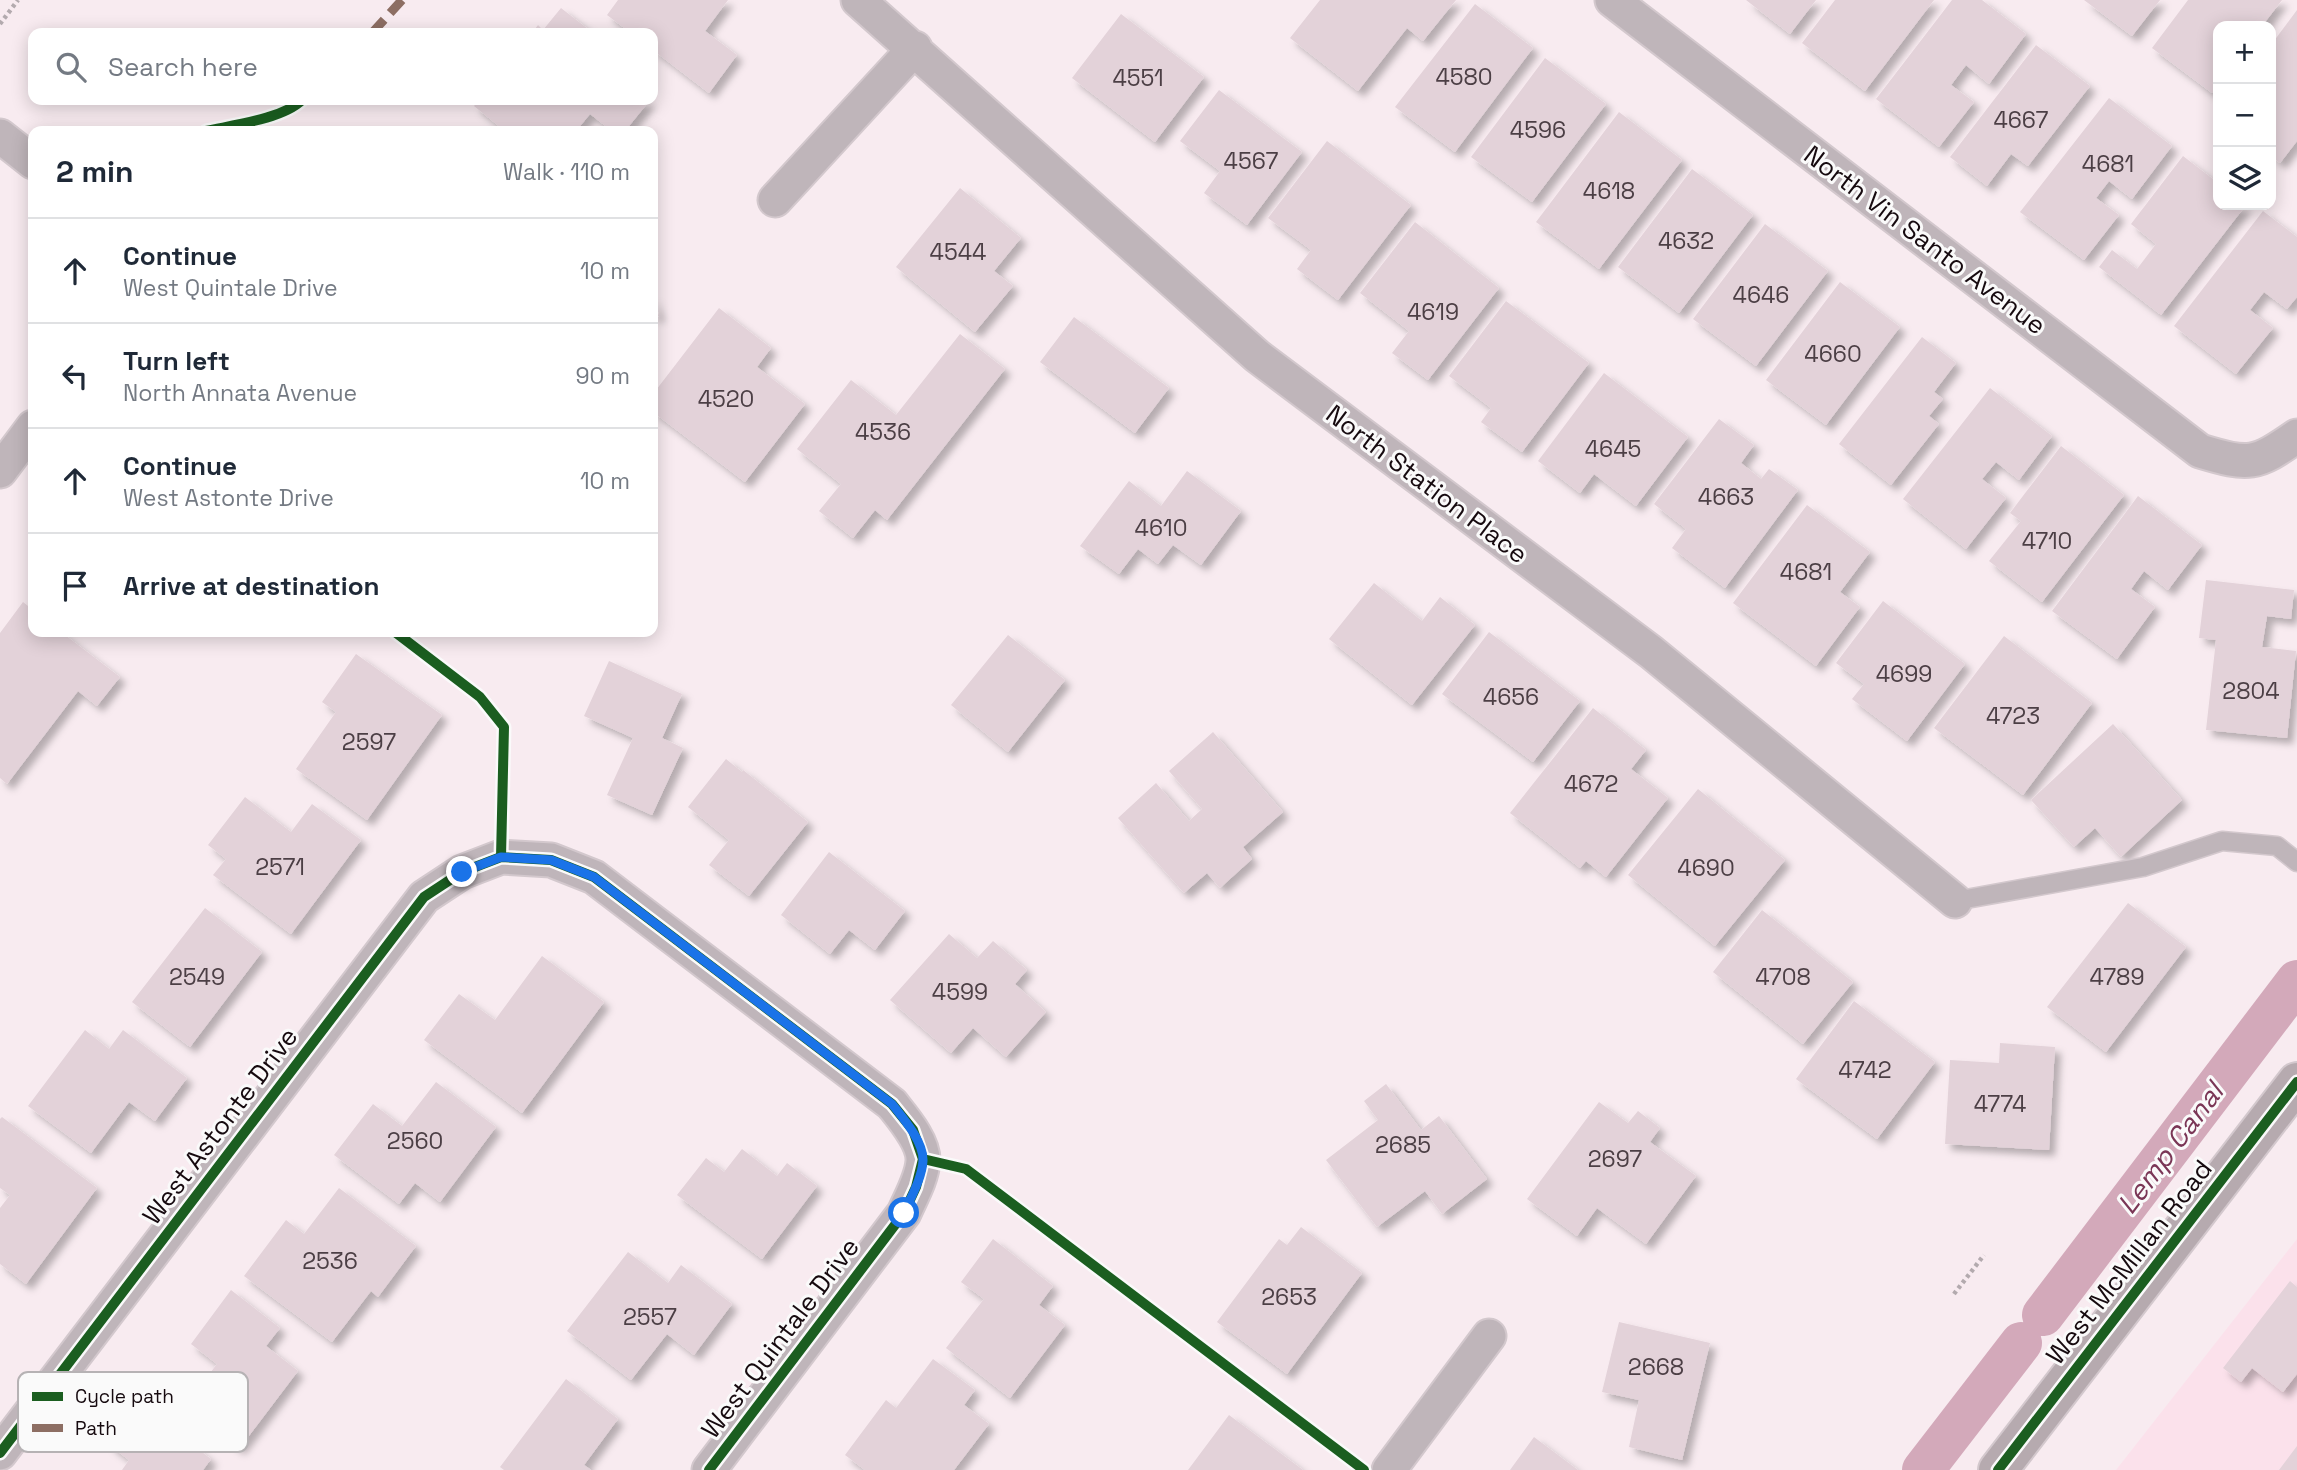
<!DOCTYPE html>
<html lang="en">
<head>
<meta charset="utf-8">
<style>
	:root { --surface:#fff; --page:#f2f2f3; --text:#1f2937; --muted:#747a83; --line:#e0e1e3 }
	body { margin:0; font-family:"Space Grotesk",sans-serif; background:var(--page); color:var(--text) }
	.controls { position:absolute; right:21px; top:21px; display:grid; overflow:hidden; border-radius:14px; box-shadow:0 4px 18px #0003 }
	.controls button { width:63px; height:63px; display:grid; place-items:center; padding:0; border:0; border-bottom:2px solid var(--line); background:var(--surface); color:var(--text); font:35px sans-serif }
	.stop { position:absolute; width:21px; height:21px; margin:-16px; border:5px solid #1a73e8; border-radius:50%; background:#fff }
	.stop.end { background:#1a73e8; border-color:#fff; box-shadow:0 2px 7px #0008 }
	.list { margin:0; padding:0; list-style:none }
	h2 { display:flex; justify-content:space-between; align-items:center; height:91px; margin:0; padding:0 28px; font-size:30px }
	h2 small { font-size:23px; font-weight:400; color:var(--muted) }
	.list li { display:grid; grid-template-columns:46px 1fr auto; gap:21px; align-items:center; box-sizing:border-box; height:105px; padding:0 28px; border-top:2px solid var(--line) }
	.list b { display:block; font-size:26px; white-space:nowrap }
	.list p { margin:0; font-size:23px; white-space:nowrap; color:var(--muted) }
	.list em { font-size:23px; font-style:normal; color:var(--muted) }
	.icon { flex:none; width:38px; height:38px; fill:none; stroke:currentColor; stroke-width:2; stroke-linecap:round; stroke-linejoin:round }
	.map { position:relative; flex:none; width:2297px; height:1470px; overflow:hidden }
	.search { position:absolute; background:var(--surface); box-shadow:0 4px 18px #0003; left:28px; top:28px; width:630px; height:77px; display:flex; align-items:center; gap:18px; box-sizing:border-box; padding:0 24px; border-radius:14px; color:var(--muted); font-size:26px }
	.panel { position:absolute; background:var(--surface); box-shadow:0 4px 18px #0003; left:28px; top:126px; width:630px; height:511px; border-radius:14px }
	.map>svg:first-child { display:block }
</style>
</head>
<body>
<div class="map">
<svg width="2297" height="1470" viewBox="0 0 2297 1470">
	<defs>
		<filter id="shadow"><feDropShadow dx="6" dy="6" stdDeviation="3.5" flood-color="#0004"/></filter>
	</defs>
	<rect width="100%" height="100%" fill="#f8ebf0"/>
	<path fill="#fbe1eb" d="M2297 1239V1470H2116Z"/>
	<g fill="none" stroke-linecap="round" stroke-linejoin="round">
		<path stroke="#d3a9ba" stroke-width="42" d="M2043 1315 2297 981
			M1923 1470 2021 1343"/>
	</g>
	<path fill="#e3d2d9" filter="url(#shadow)" d="M618 0H728L705 31 737 55 709 93 653 50V33H631L607 15Z
		M1320 0H1456L1423 41 1407 28 1358 91 1290 38Z
		M1746 0H1816L1790 34Z
		M1835 0H1934L1865 91 1802 43Z
		M1952 0H1982L2026 34 1989 84 1966 65 1951 85 1974 102 1939 147 1876 99Z
		M2084 0H2160L2132 36Z
		M2188 0H2282L2262 26H2218V85L2212 93 2152 48Z
		M1475 4 1533 48 1455 152 1395 107Z
		M561 8 593 33H532L538 25 543 30Z
		M2297 10V141L2280 163 2271 156V45Z
		M1121 14 1204 77 1155 142 1072 78Z
		M2036 45 2090 86 2028 166 2011 154 1987 186 1950 157Z
		M1545 58 1606 104 1532 202 1471 157Z
		M1219 90 1302 152 1247 225 1204 193 1220 171 1180 141Z
		M2109 98 2172 146 2132 199 2109 181 2096 198 2119 215 2084 260 2020 212Z
		M479 100H650L625 131H612L590 114 576 131H505L474 106Z
		M1619 112 1682 160 1599 269 1536 222Z
		M1327 141 1411 205 1338 300 1297 269 1311 250 1268 218Z
		M2183 156 2218 183V205H2246L2161 315 2099 267 2112 250 2137 269 2156 244 2131 224Z
		M1692 169 1753 215 1679 313 1618 267Z
		M960 188 1021 238 994 271 1013 286 975 332 896 267Z
		M2263 211 2297 237V297L2287 309 2264 292 2250 310 2273 328 2236 374 2174 326Z
		M1415 222 1499 288 1428 380 1392 353 1409 331 1360 293Z
		M1765 224 1828 271 1756 366 1693 319Z
		M1840 282 1900 327 1826 425 1766 380Z
		M653 295 659 316 653 317Z
		M1506 301 1589 363 1522 452 1481 422 1491 408 1449 376Z
		M719 308 771 348 757 367 805 404 745 482 653 412V394Z
		M1074 317 1169 388 1135 433 1040 362Z
		M960 334 1005 369 887 520 875 510 853 538 819 511 841 484 797 449 851 380 896 415Z
		M1922 337 1956 363 1934 392 1943 399 1929 416 1939 424 1891 485 1839 444Z
		M1604 373 1688 437 1636 506 1594 474 1580 493 1538 461Z
		M1990 388 2052 436 2019 480 1996 462 1982 479 2006 498 1966 549 1903 499Z
		M1719 419 1754 445 1741 463 1761 479 1769 469 1798 490 1725 588 1672 548 1686 529 1654 504Z
		M2061 446 2124 495 2042 602 1989 561 2021 521 2010 513Z
		M1187 471 1241 511 1201 565 1173 545 1158 564 1138 549 1119 574 1080 546 1129 481 1161 506Z
		M2138 496 2202 545 2168 590 2144 571 2131 589 2155 607 2117 659 2052 611Z
		M1807 505 1870 552 1840 592 1860 607 1816 666 1733 603Z
		M2206 580 2294 590 2291 619 2267 616 2262 647 2296 651 2287 738 2206 730 2216 640 2199 638Z
		M1374 583 1422 621 1440 597 1475 625 1412 705 1329 639Z
		M1883 601 1965 664 1907 741 1852 699 1864 684 1836 663Z
		M23 602 33 610V632H61L120 677 97 706 78 691 7 784 0 778V633Z
		M1489 632 1580 701 1533 762 1442 694Z
		M1008 635 1065 680 1008 752 951 705Z
		M2004 636 2092 703 2023 795 1934 728Z
		M356 654 442 715 367 820 296 769 336 712 322 702Z
		M609 661 682 694 662 738 683 748 652 815 607 795 633 738 584 716Z
		M1593 708 1646 750 1631 769 1668 798 1606 877 1586 861 1580 868 1510 813Z
		M2113 724 2182 800 2121 857 2095 828 2074 847 2031 800Z
		M1213 732 1283 812 1243 847 1252 859 1220 888 1207 873 1184 893 1118 818 1156 783 1189 821 1202 809 1169 771Z
		M726 759 742 772 743 770 808 822 749 896 709 865 729 840 688 807Z
		M1698 789 1785 860 1715 946 1628 875Z
		M245 797 291 832 312 804 361 840 291 934 213 875 226 859 208 845Z
		M829 852 905 911 875 950 849 930 830 954 781 915Z
		M2128 903 2186 947 2106 1052 2047 1007Z
		M205 908 262 952 190 1047 132 1002Z
		M1762 910 1853 982 1803 1044 1713 972Z
		M949 934 977 958 993 941 1027 970 1015 984 1046 1012 1006 1057 973 1028 951 1053 890 1000Z
		M542 956 604 1002 522 1113 424 1040 459 994 495 1020Z
		M1854 1001 1935 1062 1877 1139 1796 1079Z
		M85 1030 109 1049 123 1030 187 1078 155 1121 129 1102 91 1153 28 1106Z
		M2000 1043 2055 1047 2049 1150 1945 1144 1950 1060 1999 1063Z
		M436 1082 496 1127 440 1202 415 1183 399 1204 334 1155 373 1104 402 1126Z
		M1386 1084 1421 1130 1439 1116 1487 1179 1442 1214 1425 1191 1377 1227 1326 1160 1378 1120 1364 1101Z
		M1599 1102 1628 1123 1638 1111 1660 1128 1650 1142 1696 1176 1646 1244 1597 1208 1577 1236 1527 1199Z
		M2 1117 97 1188 26 1284 0 1264V1208L10 1195 0 1188V1119Z
		M742 1149 777 1176 787 1163 817 1186 762 1259 677 1195 706 1158 724 1172Z
		M339 1188 416 1246 378 1297 371 1291 332 1342 244 1276 286 1220 304 1234Z
		M1301 1227 1362 1273 1287 1374 1217 1322 1279 1239 1287 1245Z
		M993 1239 1053 1286 1039 1305 1065 1325 1010 1398 946 1348 984 1299 961 1282Z
		M628 1252 668 1283 681 1265 732 1304 694 1355 667 1334 631 1380 567 1331Z
		M2290 1281 2297 1287V1374L2283 1392 2252 1368 2241 1382 2223 1368Z
		M231 1290 280 1328 266 1346 298 1371 239 1449 184 1407 217 1364 191 1344Z
		M1619 1322 1710 1343 1682 1460 1629 1447 1639 1400 1602 1392Z
		M933 1359 975 1390 964 1405 989 1424 954 1470H865L845 1455 886 1400 896 1408Z
		M566 1379 618 1419 584 1465 591 1470H504L500 1467Z
		M138 1404 211 1459 203 1470H122L129 1460 108 1444Z
		M1229 1415 1303 1470H1188Z
		M1534 1437 1578 1470H1510Z
		M2297 1446V1470H2279Z"/>
	<g fill="none" stroke-linecap="round" stroke-linejoin="round">
		<defs>
			<path id="lane" d="M1955 901 2143 867 2222 841 2277 846 2297 862"/>
			<path id="street" d="M858 0 1257 356 1651 652 1955 901
				M1612 0 2200 451C2250 466 2255 465 2297 436
				M0 136 33 162
				M775 200 915 48
				M0 471 33 427
				M0 1453 424 897 462 872 501 857 551 860 594 877 892 1104C903 1118 924 1142 923 1161 922 1178 911 1197 904 1213L709 1470
				M1389 1470 1489 1336"/>
			<path id="secondary" d="M1998 1470 2297 1082"/>
		</defs>
		<use href="#lane" stroke="#d3c8cd" stroke-width="21"/>
		<use href="#street" stroke="#d3c8cd" stroke-width="37"/>
		<use href="#secondary" stroke="#d3c8cd" stroke-width="42"/>
		<path stroke="#b3aaae" stroke-width="4.5" stroke-dasharray="3.5 3.5" stroke-linecap="butt" d="M0 24 18 0
			M1954 1294 1984 1255"/>
		<use href="#lane" stroke="#bfb5ba" stroke-width="18"/>
		<use href="#street" stroke="#bfb5ba" stroke-width="33"/>
		<use href="#secondary" stroke="#b6aaaf" stroke-width="38"/>
		<path stroke="#8d6e63" stroke-width="9" stroke-dasharray="18 9" stroke-linecap="butt" d="M372 33 402 0"/>
		<defs>
			<path id="cycleway" d="M206 131C233 125 282 119 302 100
				M395 632 480 697 504 727 501 857
				M923 1159 966 1169 1364 1470
				M0 1453 424 897 462 872 501 857 551 860 594 877 892 1104 913 1130 923 1159
				M709 1470 904 1213 916 1187 923 1159
				M1998 1470 2297 1082"/>
		</defs>
		<use href="#cycleway" stroke="#fafafa" stroke-width="15"/>
		<use href="#cycleway" stroke="#1b5e20" stroke-width="10"/>
	</g>
	<g fill="none" stroke-linecap="round" stroke-linejoin="round">
		<path stroke="#1a73e8" stroke-width="9" d="M462 872 501 857 551 860 594 877 892 1104C903 1118 924 1142 923 1161 922 1178 911 1197 904 1213"/>
	</g>
	<g text-anchor="middle" dominant-baseline="central" stroke-width="6" stroke-linejoin="round" paint-order="stroke">
		<g font-size="23" fill="#4c3f45">
			<text x="1464" y="77">4580</text>
			<text x="1138" y="78">4551</text>
			<text x="2021" y="120">4667</text>
			<text x="1538" y="130">4596</text>
			<text x="1251" y="161">4567</text>
			<text x="2108" y="164">4681</text>
			<text x="1609" y="191">4618</text>
			<text x="1686" y="241">4632</text>
			<text x="958" y="252">4544</text>
			<text x="1761" y="295">4646</text>
			<text x="1433" y="312">4619</text>
			<text x="1833" y="354">4660</text>
			<text x="726" y="399">4520</text>
			<text x="883" y="432">4536</text>
			<text x="1613" y="449">4645</text>
			<text x="1726" y="497">4663</text>
			<text x="1161" y="528">4610</text>
			<text x="2047" y="541">4710</text>
			<text x="1806" y="572">4681</text>
			<text x="1904" y="674">4699</text>
			<text x="2251" y="691">2804</text>
			<text x="1511" y="697">4656</text>
			<text x="2013" y="716">4723</text>
			<text x="369" y="742">2597</text>
			<text x="1591" y="784">4672</text>
			<text x="280" y="867">2571</text>
			<text x="1706" y="868">4690</text>
			<text x="197" y="977">2549</text>
			<text x="1783" y="977">4708</text>
			<text x="2117" y="977">4789</text>
			<text x="960" y="992">4599</text>
			<text x="1865" y="1070">4742</text>
			<text x="2000" y="1104">4774</text>
			<text x="415" y="1141">2560</text>
			<text x="1403" y="1145">2685</text>
			<text x="1615" y="1159">2697</text>
			<text x="330" y="1261">2536</text>
			<text x="1289" y="1297">2653</text>
			<text x="650" y="1317">2557</text>
			<text x="1656" y="1367">2668</text>
		</g>
		<g font-size="26" fill="#160a0f" stroke="#fafafa">
			<text transform="translate(1925 240) rotate(37)">North Vin Santo Avenue</text>
			<text transform="translate(1427 484) rotate(37)">North Station Place</text>
			<text transform="translate(220 1126) rotate(-53)">West Astonte Drive</text>
			<text transform="translate(2129 1262) rotate(-52)">West McMillan Road</text>
			<text transform="translate(780 1338) rotate(-53)">West Quintale Drive</text>
		</g>
		<g font-size="28" font-style="italic" fill="#7a3656" stroke="#fafafa">
			<text transform="translate(2170 1148) rotate(-53)">Lemp Canal</text>
		</g>
	</g>
	<rect x="18" y="1372" width="230" height="80" rx="10" fill="#fafafa" stroke="#b6b2b4" stroke-width="2"/>
	<rect x="32" y="1392" width="31" height="9" fill="#1b5e20"/>
	<rect x="32" y="1424" width="31" height="8" fill="#8d6e63"/>
	<g font-size="19" fill="#160a0f">
		<text x="75" y="1403">Cycle path</text>
		<text x="75" y="1435">Path</text>
	</g>
</svg>
<div class="controls">
<button>+</button>
<button>−</button>
<button><svg class="icon" aria-label="layers" viewBox="0 0 24 24"><path d="M12 4l9 5-9 5-9-5zM3 14l9 5 9-5"/></svg></button>
</div>
<div class="stop" style="left:904px;top:1213px"></div>
<div class="stop end" style="left:462px;top:872px"></div>
<div class="search"><svg class="icon" aria-label="search" viewBox="0 0 24 24"><circle cx="10" cy="10" r="6"/><path d="M15 15l6 6"/></svg>Search here</div>
<section class="panel">
<h2>2 min<small>Walk · 110 m</small></h2>
<ul class="list">
<li><svg class="icon" aria-label="ahead" viewBox="0 0 24 24"><path d="M12 20V5M6 11l6-6 6 6"/></svg><div><b>Continue</b><p>West Quintale Drive</p></div><em>10 m</em></li>
<li><svg class="icon" aria-label="left" viewBox="0 0 24 24"><path d="M17 20v-9H6M10 6l-5 5 5 5"/></svg><div><b>Turn left</b><p>North Annata Avenue</p></div><em>90 m</em></li>
<li><svg class="icon" aria-label="ahead" viewBox="0 0 24 24"><path d="M12 20V5M6 11l6-6 6 6"/></svg><div><b>Continue</b><p>West Astonte Drive</p></div><em>10 m</em></li>
<li><svg class="icon" aria-label="arrive" viewBox="0 0 24 24"><path d="M6 21V4h12l-3 4 3 4H6"/></svg><div><b>Arrive at destination</b></div></li>
</ul>
</section>
</div>
</body>
</html>
